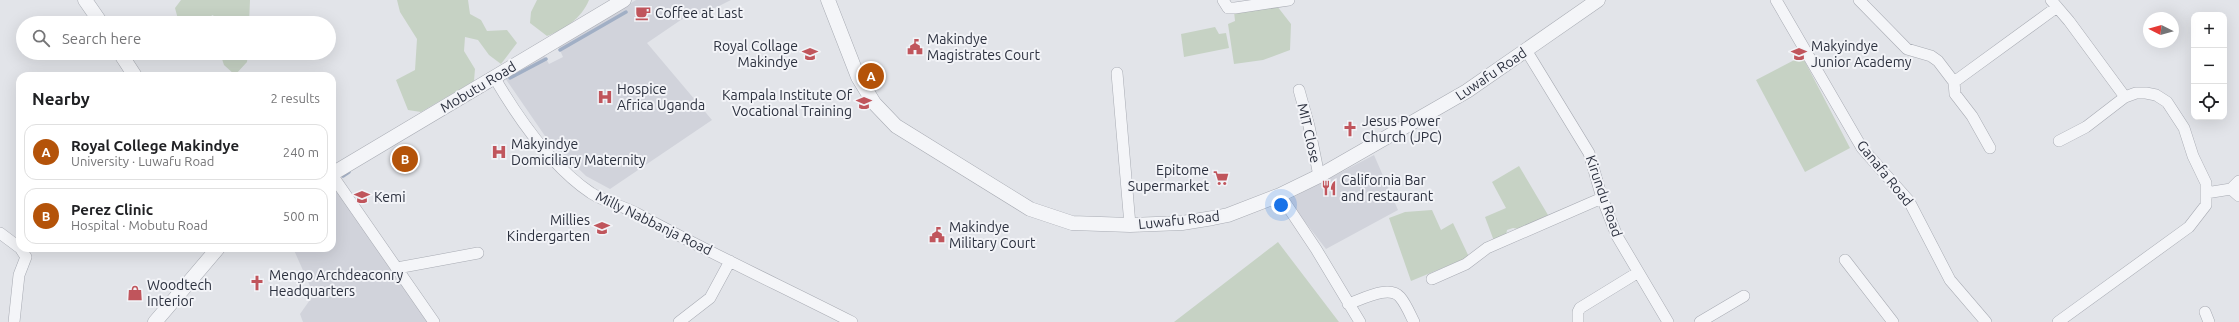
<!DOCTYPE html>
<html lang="en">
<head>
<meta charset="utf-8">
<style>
	:root { --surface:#fff; --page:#f2f2f2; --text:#202124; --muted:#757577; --line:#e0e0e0; --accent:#b45309 }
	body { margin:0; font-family:Ubuntu,sans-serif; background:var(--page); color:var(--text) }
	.controls { position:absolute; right:12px; top:12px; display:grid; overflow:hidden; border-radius:8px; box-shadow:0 4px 16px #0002 }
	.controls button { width:36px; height:36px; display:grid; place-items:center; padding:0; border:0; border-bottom:1px solid var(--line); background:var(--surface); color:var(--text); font:20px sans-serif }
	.compass { position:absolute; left:2143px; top:12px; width:36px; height:36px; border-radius:50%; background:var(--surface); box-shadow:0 4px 16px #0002; rotate:276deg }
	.you { position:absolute; left:1281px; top:205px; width:14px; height:14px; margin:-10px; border:3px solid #fff; border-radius:50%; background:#1a73e8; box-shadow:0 0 0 6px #1a73e833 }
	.badge { display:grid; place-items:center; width:26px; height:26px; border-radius:50%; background:var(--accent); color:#fff; font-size:13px; font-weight:700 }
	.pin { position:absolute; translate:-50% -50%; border:2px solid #fff; box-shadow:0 1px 4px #0006 }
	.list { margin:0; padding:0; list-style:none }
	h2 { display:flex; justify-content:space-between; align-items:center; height:52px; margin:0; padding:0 16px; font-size:17px }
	h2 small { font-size:13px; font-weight:400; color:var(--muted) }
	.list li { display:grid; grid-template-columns:26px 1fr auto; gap:12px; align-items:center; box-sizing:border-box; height:56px; margin:0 8px 8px; padding:0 8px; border:1px solid var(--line); border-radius:12px }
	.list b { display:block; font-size:15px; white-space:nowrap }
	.list p { margin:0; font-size:13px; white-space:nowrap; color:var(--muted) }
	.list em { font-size:13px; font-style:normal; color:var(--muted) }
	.icon { flex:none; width:22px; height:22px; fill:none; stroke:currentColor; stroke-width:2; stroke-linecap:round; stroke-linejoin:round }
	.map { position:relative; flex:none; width:2239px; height:322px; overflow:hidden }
	.search { position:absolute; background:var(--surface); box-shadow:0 4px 16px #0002; left:16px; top:16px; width:320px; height:44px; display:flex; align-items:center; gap:10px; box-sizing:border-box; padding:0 14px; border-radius:22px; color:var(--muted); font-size:15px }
	.panel { position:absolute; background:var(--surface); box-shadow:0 4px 16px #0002; left:16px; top:72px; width:320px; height:180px; border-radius:12px }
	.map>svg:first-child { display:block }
</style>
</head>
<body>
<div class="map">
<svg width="2239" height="322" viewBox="0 0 2239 322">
	<rect width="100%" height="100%" fill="#e2e4e9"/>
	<path fill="#d1d3db" d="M636 0H731L701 15 694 11 647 43 712 120 610 189 586 176 545 136 505 78 544 55 549 64 563 57 558 46Z
		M1374 155 1398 210 1326 249 1288 200Z
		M332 181 431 322H303L300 314 312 297 310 286 293 248H332Z"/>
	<path fill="#c6d2c4" d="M181 0H250L249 23H217L213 15 198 23H179L175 8Z
		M397 0H468L470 14 481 20 487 31 507 30 517 43 501 64 489 55 478 40 465 37 464 51 475 69 474 81 421 112 408 110 396 80 415 70 417 39 400 12Z
		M537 0H589C581 19 565 29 547 36L530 23 531 12Z
		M1277 6 1291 24 1290 50 1263 60 1234 64 1228 24 1235 21 1234 11Z
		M1215 27 1219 34 1226 33 1229 48 1184 57 1181 34Z
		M220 53H248L247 62 235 75 224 65Z
		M1802 56 1850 148 1805 172 1756 80Z
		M1519 166 1548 215 1519 229 1513 228 1507 230 1506 236 1494 241 1485 217 1506 208 1492 182Z
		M1432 210 1441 230 1453 223 1469 257 1411 281 1389 218 1405 212Z
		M1278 242 1339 322H1174Z"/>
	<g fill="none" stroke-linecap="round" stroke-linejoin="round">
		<path stroke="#a1afc5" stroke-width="3.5" d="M560 50 626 12
			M510 78 546 59
			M343 176 349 172"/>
		<defs>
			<path id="minor" d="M1223 0 1228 8H1235L1289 0
				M1776 0 1862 148 1909 201 1950 280 1986 322
				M1859 0 1907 49 1931 56 1938 61 1954 82 1955 94 1972 116 1990 148
				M2051 0 2069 21 2125 97 2136 93H2146L2156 95 2167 102 2184 128 2193 156 2206 183V205L2189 227 2058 322
				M1526 50 1589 153 1602 198 1617 236 1668 322
				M1117 73 1130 225
				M494 77C518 118 551 166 591 193 605 202 623 206 638 214 708 252 781 286 852 322
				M1954 82 2057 7
				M1299 90 1309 126 1319 176
				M2059 141 2086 127 2125 97
				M332 175 434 322
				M2231 189 2239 181
				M2206 193 2231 189 2239 196
				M1280 195 1316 249 1360 322
				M0 233 20 248
				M1845 260 1893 322
				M397 268 478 253
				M1432 279 1466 264 1487 248 1602 198
				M1348 304C1361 300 1389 284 1400 297 1406 304 1410 314 1414 322
				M2205 312 2209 322
				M14 322 19 275 26 257 20 248
				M679 322 710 298 730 261
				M1578 322V312L1580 308 1637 273
				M1700 322 1744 296"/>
			<path id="tertiary" d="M85 0 101 23
				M828 0 858 77 874 103 896 126 1030 209 1072 223 1130 225 1182 223 1213 218 1228 215 1280 195 1319 176 1467 91 1598 0
				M120 53 135 76
				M332 174 624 0
				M155 322 218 248"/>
		</defs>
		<use href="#minor" stroke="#a8abb3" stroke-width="12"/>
		<use href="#tertiary" stroke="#a8abb3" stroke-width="15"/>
		<use href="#minor" stroke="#f4f5f8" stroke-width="11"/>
		<use href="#tertiary" stroke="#f4f5f8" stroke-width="14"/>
	</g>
	<defs>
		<symbol id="cafe-bare" viewBox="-9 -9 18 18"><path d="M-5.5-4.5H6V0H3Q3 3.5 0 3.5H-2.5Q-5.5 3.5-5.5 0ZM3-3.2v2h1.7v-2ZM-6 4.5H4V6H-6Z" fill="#c0555c" stroke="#f2f3f7" stroke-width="2.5" paint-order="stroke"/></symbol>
		<symbol id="civic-bare" viewBox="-9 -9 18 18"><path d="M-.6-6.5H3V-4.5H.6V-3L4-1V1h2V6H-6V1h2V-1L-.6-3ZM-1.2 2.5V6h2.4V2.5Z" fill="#c0555c" stroke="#f2f3f7" stroke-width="2.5" paint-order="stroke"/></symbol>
		<symbol id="university-bare" viewBox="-9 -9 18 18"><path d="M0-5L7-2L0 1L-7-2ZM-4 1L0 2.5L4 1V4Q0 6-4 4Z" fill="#c0555c" stroke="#f2f3f7" stroke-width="2.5" paint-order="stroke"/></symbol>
		<symbol id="school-bare" viewBox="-9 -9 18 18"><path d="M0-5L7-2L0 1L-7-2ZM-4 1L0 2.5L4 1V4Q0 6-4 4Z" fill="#c0555c" stroke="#f2f3f7" stroke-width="2.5" paint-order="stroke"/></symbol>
		<symbol id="hospital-bare" viewBox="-9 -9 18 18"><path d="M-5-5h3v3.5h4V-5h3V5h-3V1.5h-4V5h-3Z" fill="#c0555c" stroke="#f2f3f7" stroke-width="2.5" paint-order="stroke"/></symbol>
		<symbol id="church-bare" viewBox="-9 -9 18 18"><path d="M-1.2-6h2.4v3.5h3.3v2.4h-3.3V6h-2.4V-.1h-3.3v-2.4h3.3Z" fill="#c0555c" stroke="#f2f3f7" stroke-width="2.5" paint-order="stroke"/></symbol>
		<symbol id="supermarket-bare" viewBox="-9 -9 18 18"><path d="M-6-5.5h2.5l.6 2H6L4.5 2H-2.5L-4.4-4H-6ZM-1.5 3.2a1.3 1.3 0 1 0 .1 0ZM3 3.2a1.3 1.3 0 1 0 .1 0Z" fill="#c0555c" stroke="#f2f3f7" stroke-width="2.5" paint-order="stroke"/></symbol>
		<symbol id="restaurant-bare" viewBox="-9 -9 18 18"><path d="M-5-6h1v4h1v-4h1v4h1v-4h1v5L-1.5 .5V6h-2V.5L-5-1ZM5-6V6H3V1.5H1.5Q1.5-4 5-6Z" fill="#c0555c" stroke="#f2f3f7" stroke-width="2.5" paint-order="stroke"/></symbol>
		<symbol id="shop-bare" viewBox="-9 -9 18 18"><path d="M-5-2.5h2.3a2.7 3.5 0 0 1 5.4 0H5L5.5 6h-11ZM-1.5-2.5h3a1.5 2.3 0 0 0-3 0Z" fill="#c0555c" stroke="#f2f3f7" stroke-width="2.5" paint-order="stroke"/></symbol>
	</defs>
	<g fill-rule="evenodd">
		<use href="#cafe-bare" x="632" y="2" width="22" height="22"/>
		<use href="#civic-bare" x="904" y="36" width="22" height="22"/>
		<use href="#university-bare" x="799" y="43" width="22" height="22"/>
		<use href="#school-bare" x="1788" y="43" width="22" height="22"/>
		<use href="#hospital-bare" x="594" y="86" width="22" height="22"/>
		<use href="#school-bare" x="853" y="92" width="22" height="22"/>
		<use href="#church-bare" x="1339" y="118" width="22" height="22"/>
		<use href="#hospital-bare" x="488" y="141" width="22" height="22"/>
		<use href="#supermarket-bare" x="1210" y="167" width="22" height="22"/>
		<use href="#restaurant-bare" x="1318" y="177" width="22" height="22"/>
		<use href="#school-bare" x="351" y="186" width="22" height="22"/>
		<use href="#school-bare" x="591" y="217" width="22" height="22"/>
		<use href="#civic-bare" x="926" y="224" width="22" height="22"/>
		<use href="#church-bare" x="246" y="272" width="22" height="22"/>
		<use href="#shop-bare" x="124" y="282" width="22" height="22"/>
	</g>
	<g text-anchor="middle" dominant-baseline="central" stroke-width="4" stroke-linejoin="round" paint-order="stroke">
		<g font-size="14" fill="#2c313f" stroke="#f2f3f7" text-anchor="start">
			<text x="655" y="13">Coffee at Last</text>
			<text x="927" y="39">Makindye<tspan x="927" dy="16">Magistrates Court</tspan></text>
			<text x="798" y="46" text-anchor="end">Royal Collage<tspan x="798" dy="16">Makindye</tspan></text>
			<text x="1811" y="46">Makyindye<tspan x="1811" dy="16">Junior Academy</tspan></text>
			<text x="617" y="89">Hospice<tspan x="617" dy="16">Africa Uganda</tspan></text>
			<text x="852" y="95" text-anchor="end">Kampala Institute Of<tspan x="852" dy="16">Vocational Training</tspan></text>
			<text x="1362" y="121">Jesus Power<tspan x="1362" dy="16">Church (JPC)</tspan></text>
			<text x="511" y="144">Makyindye<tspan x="511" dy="16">Domiciliary Maternity</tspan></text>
			<text x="1209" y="170" text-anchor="end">Epitome<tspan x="1209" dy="16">Supermarket</tspan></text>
			<text x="1341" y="180">California Bar<tspan x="1341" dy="16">and restaurant</tspan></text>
			<text x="374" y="197">Kemi</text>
			<text x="590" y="220" text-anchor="end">Millies<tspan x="590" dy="16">Kindergarten</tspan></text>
			<text x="949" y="227">Makindye<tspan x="949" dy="16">Military Court</tspan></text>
			<text x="269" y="275">Mengo Archdeaconry<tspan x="269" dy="16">Headquarters</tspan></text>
			<text x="147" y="285">Woodtech<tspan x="147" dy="16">Interior</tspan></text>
		</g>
		<g font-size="14" fill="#2c313f" stroke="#f2f3f7">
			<text transform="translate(1491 74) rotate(-34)">Luwafu Road</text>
			<text transform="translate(478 87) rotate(-31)">Mobutu Road</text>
			<text transform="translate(1309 133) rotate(77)">MIT Close</text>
			<text transform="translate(1885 173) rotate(51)">Ganafa Road</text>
			<text transform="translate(1604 196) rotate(71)">Kirundu Road</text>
			<text transform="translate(1179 220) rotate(-6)">Luwafu Road</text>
			<text transform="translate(654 223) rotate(26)">Milly Nabbanja Road</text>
		</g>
	</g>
</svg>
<div class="controls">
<button>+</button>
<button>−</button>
<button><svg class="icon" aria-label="locate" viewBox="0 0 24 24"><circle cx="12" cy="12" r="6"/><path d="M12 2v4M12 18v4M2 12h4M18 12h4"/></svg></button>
</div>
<svg class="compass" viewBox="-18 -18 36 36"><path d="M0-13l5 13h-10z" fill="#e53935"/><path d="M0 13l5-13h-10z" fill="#757577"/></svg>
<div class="you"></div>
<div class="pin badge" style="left:871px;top:76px">A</div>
<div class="pin badge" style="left:405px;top:159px">B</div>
<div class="search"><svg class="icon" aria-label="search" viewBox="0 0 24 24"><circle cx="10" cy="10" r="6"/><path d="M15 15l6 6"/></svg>Search here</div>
<section class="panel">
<h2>Nearby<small>2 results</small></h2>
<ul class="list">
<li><span class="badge">A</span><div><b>Royal College Makindye</b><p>University · Luwafu Road</p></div><em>240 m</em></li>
<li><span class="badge">B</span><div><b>Perez Clinic</b><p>Hospital · Mobutu Road</p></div><em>500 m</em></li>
</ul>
</section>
</div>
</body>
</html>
